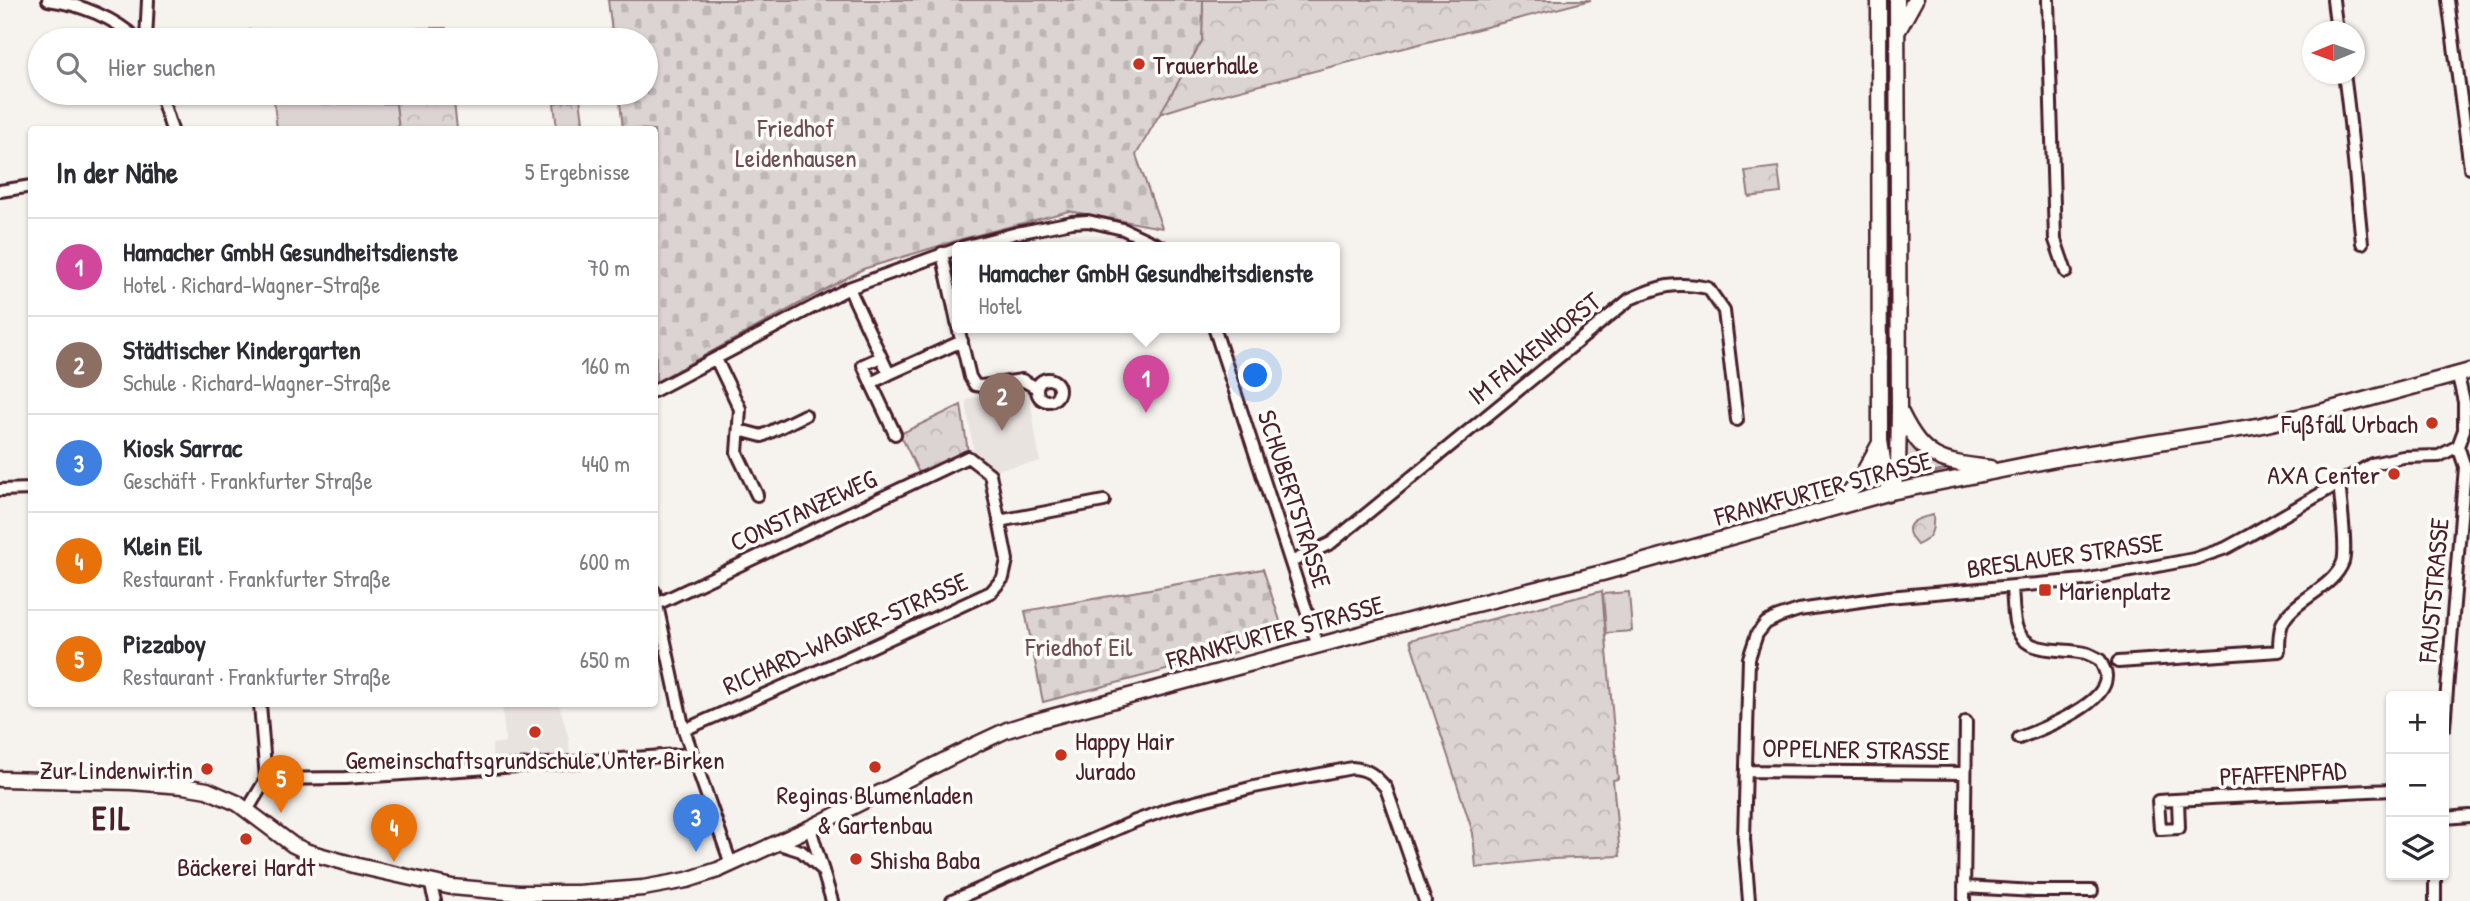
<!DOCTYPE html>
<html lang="de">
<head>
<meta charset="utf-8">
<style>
	:root { --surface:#fff; --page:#f7f7f7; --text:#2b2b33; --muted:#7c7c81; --line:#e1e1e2; --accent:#c8321e }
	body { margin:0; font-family:"Patrick Hand",sans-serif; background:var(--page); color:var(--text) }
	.controls { position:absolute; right:21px; bottom:21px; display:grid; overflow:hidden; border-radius:7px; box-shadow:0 2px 5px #0004 }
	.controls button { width:63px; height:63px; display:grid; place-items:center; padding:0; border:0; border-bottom:2px solid var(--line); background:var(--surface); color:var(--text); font:35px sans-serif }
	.compass { position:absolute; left:2302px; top:21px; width:63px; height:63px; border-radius:50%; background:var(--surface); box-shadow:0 2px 5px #0004; rotate:269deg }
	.you { position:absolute; left:1256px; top:376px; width:24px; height:24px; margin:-18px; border:5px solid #fff; border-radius:50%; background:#1a73e8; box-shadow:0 0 0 10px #1a73e833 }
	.badge { display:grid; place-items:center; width:46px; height:46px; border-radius:50%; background:var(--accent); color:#fff; font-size:23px; font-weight:700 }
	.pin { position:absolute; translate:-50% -58px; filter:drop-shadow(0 2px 4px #0008) }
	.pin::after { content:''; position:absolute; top:37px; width:24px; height:21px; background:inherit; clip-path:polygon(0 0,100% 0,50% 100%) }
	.popup { position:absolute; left:952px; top:242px; width:388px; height:91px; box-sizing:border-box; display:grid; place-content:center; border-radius:7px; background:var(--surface); filter:drop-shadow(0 2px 5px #0005); font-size:23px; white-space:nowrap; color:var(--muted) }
	.popup b { font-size:26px; color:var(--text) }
	.popup::after { content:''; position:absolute; left:50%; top:100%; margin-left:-14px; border:14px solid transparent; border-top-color:var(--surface) }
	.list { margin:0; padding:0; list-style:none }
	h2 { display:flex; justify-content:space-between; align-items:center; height:91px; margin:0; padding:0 28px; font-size:30px }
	h2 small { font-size:23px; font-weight:400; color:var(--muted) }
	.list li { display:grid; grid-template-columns:46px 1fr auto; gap:21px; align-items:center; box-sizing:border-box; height:98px; padding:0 28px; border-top:2px solid var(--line) }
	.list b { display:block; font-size:26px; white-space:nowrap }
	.list p { margin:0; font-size:23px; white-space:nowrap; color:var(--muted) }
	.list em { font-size:23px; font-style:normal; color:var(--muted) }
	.icon { flex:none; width:38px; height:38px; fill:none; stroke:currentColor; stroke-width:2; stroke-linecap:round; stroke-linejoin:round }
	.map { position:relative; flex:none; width:2470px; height:901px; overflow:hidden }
	.search { position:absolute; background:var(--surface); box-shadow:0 2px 5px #0004; left:28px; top:28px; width:630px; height:77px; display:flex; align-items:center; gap:18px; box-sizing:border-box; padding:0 24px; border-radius:38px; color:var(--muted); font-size:26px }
	.panel { position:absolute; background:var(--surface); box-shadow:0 2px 5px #0004; left:28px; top:126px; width:630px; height:581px; border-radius:7px }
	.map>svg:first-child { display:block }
</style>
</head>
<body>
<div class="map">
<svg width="2470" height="901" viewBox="0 0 2470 901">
	<defs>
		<pattern id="forest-crowns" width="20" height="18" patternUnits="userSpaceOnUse" patternTransform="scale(1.75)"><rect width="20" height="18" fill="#dcd4d2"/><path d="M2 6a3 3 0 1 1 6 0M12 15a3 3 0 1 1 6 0" fill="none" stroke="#beb6b4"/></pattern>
		<pattern id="cemetery-stones" width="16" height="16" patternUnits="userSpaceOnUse" patternTransform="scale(1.75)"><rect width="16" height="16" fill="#dcd4d2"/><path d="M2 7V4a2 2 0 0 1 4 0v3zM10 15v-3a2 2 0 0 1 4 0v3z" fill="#beb6b4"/></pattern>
	</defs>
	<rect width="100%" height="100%" fill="#f6f3ef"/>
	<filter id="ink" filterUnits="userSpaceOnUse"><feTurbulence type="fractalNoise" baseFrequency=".0143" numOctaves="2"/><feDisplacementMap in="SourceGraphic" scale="14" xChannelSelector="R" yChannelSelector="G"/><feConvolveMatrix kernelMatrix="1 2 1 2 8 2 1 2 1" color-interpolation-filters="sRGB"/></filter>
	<g filter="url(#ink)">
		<path fill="#e9e3e0" d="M1024 389 1029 392 1040 462 993 470 974 456 966 401 970 398Z
			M502 704H559L569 739 570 756 492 761V744L505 742Z"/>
		<path fill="#dcd4d2" stroke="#937a7e" stroke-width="2" d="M1887 5H1891L1893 471 1889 470Z
			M321 29V40H251L250 30Z
			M273 93H322V104L396 103 399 129H277Z
			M1904 436 1907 437 1953 468 1902 480Z
			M1629 592 1632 631 1606 633 1603 594Z"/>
		<path fill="url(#forest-crowns)" stroke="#937a7e" stroke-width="2" d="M1203 0H1591L1213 97 1159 114 1202 41Z
			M446 28 448 40H321V29Z
			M322 93H453L457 129H399L396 103 322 104Z
			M580 99 584 129H557L554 103Z
			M1778 167 1781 193 1749 197 1745 171Z
			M961 405 968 452 920 475 900 434Z
			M1933 515C1934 530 1932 539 1917 545 1900 526 1912 519 1933 515Z
			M1602 591 1618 779 1613 780 1620 856 1553 859 1476 868 1473 833 1410 640Z"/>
		<path fill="url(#cemetery-stones)" stroke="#937a7e" stroke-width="2" d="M608 0H1203L1202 41 1136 155 1162 228 1069 211 962 239 863 269 656 382 654 130 623 129 619 93H646V40H613Z
			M1263 569 1286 639 1043 702 1025 611Z"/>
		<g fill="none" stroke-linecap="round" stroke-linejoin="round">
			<defs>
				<path id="minor" d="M48 0C80 4 115 18 138 40
					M2048 0 2055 240 2066 272
					M2333 0 2337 32
					M2448 0 2470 168
					M146 40 148 0
					M2344 74C2352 130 2356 186 2362 243
					M160 93 172 130
					M0 191 32 186
					M963 247 1017 233 1072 222 1088 221 1123 229 1162 247
					M942 253 957 322
					M849 288 889 374 871 383 895 434
					M958 327 970 377 975 385 982 386 1022 380 1037 388
					M1214 327 1318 646
					M716 359 740 409 737 453 757 495
					M889 374 962 341
					M1037 390a11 11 0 1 1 22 0a11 11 0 1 1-22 0Z
					M871 383 863 365 881 357
					M654 391 849 288 957 249
					M739 430 762 436 805 415
					M0 490 32 489
					M999 521 1104 501
					M1291 562 1331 543 1630 299C1659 286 1676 281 1708 288L1724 311 1737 420
					M2012 588C2013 599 2013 611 2015 622 2022 657 2059 647 2085 653 2090 654 2096 658 2100 660 2102 665 2106 671 2106 676 2107 705 2041 729 2019 738
					M654 591 684 730 731 864
					M657 604 968 457 990 474 1007 560 1003 578 991 592 843 660 684 730
					M2118 662 2279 651C2279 643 2279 632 2282 624 2292 600 2333 589 2343 562 2347 549 2341 506 2340 491L2336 484
					M2444 727 2465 467 2458 446 2464 430V402L2458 376
					M1746 771 1965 773
					M266 779 345 778 692 754
					M2178 800 2179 828 2160 829 2158 801C2236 796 2314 794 2391 790
					M248 809 266 779 260 704
					M2444 818 2470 816
					M810 828 832 901
					M776 843 801 851 823 870
					M430 882 435 901
					M1964 887 2035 891H2092
					M952 901 1133 822 1168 809 1254 787 1352 768C1368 769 1375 775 1386 788L1425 901
					M1749 901 1744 839 1749 658 1757 634 1766 623 1778 617 1799 610 1888 597 2084 580 2194 559 2226 548 2248 536 2372 464 2403 457 2439 456 2458 446
					M1964 901 1966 722
					M2435 901V875"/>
				<path id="major" d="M1879 0 1880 441 1885 473 1891 492
					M1899 29 1915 0
					M1901 413C1924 460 1941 462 1990 468
					M1891 492 1898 470 1899 409 1897 0
					M1837 506 1859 481 1880 443
					M0 779 131 782 183 786 207 790 237 803 293 845 308 852 358 866 452 887 518 893H578L643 888 687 880 718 870 810 828 977 744 1007 730 1029 723 1435 614 1602 573 1891 492 2066 457 2258 426 2324 411 2470 371"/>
			</defs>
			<use href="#minor" stroke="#4a1f2b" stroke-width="16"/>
			<use href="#major" stroke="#4a1f2b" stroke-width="19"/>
			<use href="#minor" stroke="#fdfcf7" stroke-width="10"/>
			<use href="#major" stroke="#fdfcf7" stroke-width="14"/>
		</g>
	</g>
	<g fill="#c8321e" stroke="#fdfcf7" stroke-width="2.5">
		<circle cx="1139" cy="64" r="7"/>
		<circle cx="2432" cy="423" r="7"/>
		<circle cx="2394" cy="474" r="7"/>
		<rect x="2038" y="583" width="14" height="14" rx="3.5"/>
		<circle cx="535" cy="732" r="7"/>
		<circle cx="1061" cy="755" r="7"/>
		<circle cx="875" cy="767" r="7"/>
		<circle cx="207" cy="769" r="7"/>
		<circle cx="246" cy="839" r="7"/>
		<circle cx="856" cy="859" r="7"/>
	</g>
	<g text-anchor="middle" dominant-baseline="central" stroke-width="7" stroke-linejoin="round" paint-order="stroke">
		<g font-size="26" fill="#4a1f2b" stroke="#fdfcf7" text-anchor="start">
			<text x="1153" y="64">Trauerhalle</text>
			<text x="2418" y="423" text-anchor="end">Fußfall Urbach</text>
			<text x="2380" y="474" text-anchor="end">AXA Center</text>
			<text x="2059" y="590">Marienplatz</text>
			<text x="1075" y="740">Happy Hair<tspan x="1075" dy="30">Jurado</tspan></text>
			<text x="535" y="759" text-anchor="middle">Gemeinschaftsgrundschule Unter Birken</text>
			<text x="193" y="769" text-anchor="end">Zur Lindenwirtin</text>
			<text x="875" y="794" text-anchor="middle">Reginas Blumenladen<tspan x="875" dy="30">&amp; Gartenbau</tspan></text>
			<text x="870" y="859">Shisha Baba</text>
			<text x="246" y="866" text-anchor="middle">Bäckerei Hardt</text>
		</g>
		<g font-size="26" fill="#6e4c55" stroke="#fdfcf7">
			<text x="796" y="127">Friedhof<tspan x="796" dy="30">Leidenhausen</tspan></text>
			<text x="1079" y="646">Friedhof Eil</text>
		</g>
		<g font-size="26" fill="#4a1f2b" stroke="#fdfcf7">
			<text transform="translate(1534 348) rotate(-39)">IM FALKENHORST</text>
			<text transform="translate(1823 488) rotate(-15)">FRANKFURTER STRASSE</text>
			<text transform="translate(1295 499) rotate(72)">SCHUBERTSTRASSE</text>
			<text transform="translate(803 510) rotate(-25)">CONSTANZEWEG</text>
			<text transform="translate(2065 555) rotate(-8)">BRESLAUER STRASSE</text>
			<text transform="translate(2433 590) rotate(-85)">FAUSTSTRASSE</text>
			<text transform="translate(1275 632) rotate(-15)">FRANKFURTER STRASSE</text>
			<text transform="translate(845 633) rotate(-24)">RICHARD-WAGNER-STRASSE</text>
			<text transform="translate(1856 749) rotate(1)">OPPELNER STRASSE</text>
			<text transform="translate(2283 773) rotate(-3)">PFAFFENPFAD</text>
		</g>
		<g font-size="33" font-weight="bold" letter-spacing="2" fill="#4a1f2b" stroke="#fdfcf7">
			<text x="112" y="818">EIL</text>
		</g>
	</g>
</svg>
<div class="controls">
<button>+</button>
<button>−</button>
<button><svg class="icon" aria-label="layers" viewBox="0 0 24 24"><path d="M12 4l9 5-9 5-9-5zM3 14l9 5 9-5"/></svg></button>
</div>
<svg class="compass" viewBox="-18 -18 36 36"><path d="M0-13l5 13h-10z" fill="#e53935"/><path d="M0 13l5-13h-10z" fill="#7c7c81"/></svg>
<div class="you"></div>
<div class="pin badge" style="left:1146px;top:413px;background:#d1479c">1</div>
<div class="popup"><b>Hamacher GmbH Gesundheitsdienste</b>Hotel</div>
<div class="pin badge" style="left:1002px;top:431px;background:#8d6e63">2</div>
<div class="pin badge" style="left:696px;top:852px;background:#3f7fe0">3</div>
<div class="pin badge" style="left:394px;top:862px;background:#e8710a">4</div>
<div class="pin badge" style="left:281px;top:813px;background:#e8710a">5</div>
<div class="search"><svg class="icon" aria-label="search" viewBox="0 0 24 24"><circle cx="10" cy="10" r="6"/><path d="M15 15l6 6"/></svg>Hier suchen</div>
<section class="panel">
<h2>In der Nähe<small>5 Ergebnisse</small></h2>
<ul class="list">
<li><span class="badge" style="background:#d1479c">1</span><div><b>Hamacher GmbH Gesundheitsdienste</b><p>Hotel · Richard-Wagner-Straße</p></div><em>70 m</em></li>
<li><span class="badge" style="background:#8d6e63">2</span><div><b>Städtischer Kindergarten</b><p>Schule · Richard-Wagner-Straße</p></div><em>160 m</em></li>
<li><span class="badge" style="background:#3f7fe0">3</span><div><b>Kiosk Sarrac</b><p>Geschäft · Frankfurter Straße</p></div><em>440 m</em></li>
<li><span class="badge" style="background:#e8710a">4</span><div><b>Klein Eil</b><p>Restaurant · Frankfurter Straße</p></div><em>600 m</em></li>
<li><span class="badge" style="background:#e8710a">5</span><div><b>Pizzaboy</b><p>Restaurant · Frankfurter Straße</p></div><em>650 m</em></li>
</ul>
</section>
</div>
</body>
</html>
